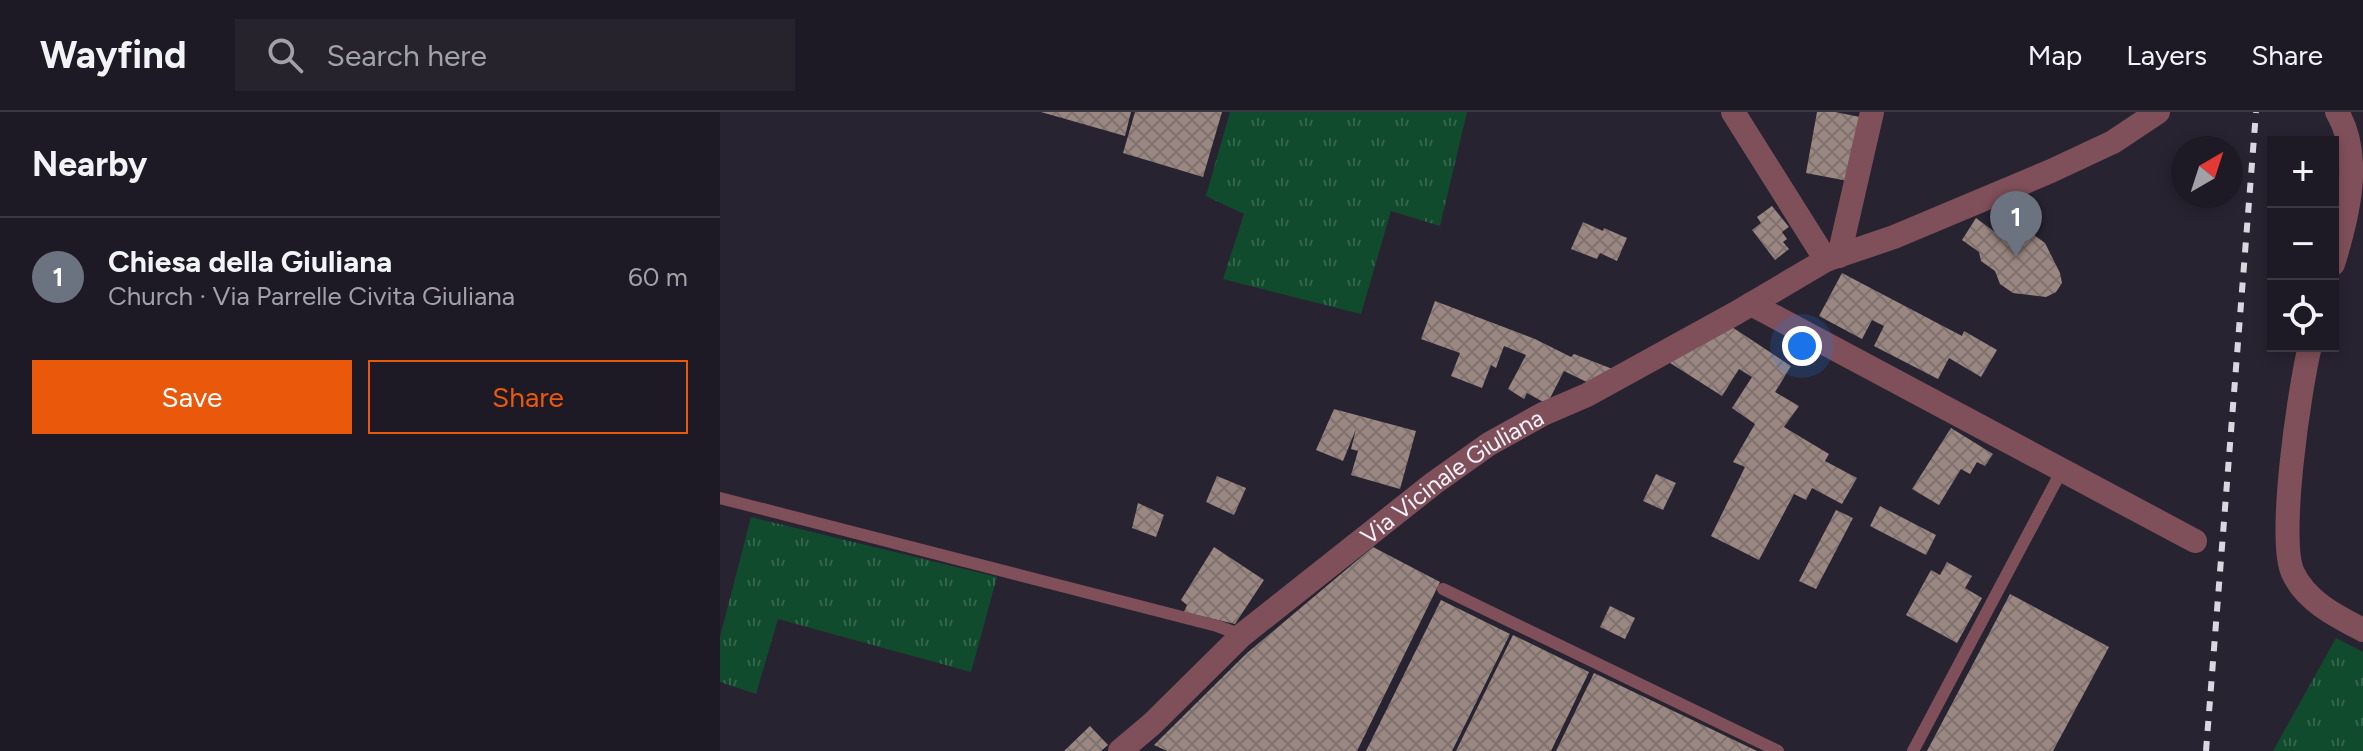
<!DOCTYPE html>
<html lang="en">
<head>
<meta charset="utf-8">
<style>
	:root { --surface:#1e1a25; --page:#26232d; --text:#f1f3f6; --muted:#a1a1a7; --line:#3c3842; --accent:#ea580c }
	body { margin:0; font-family:Figtree,sans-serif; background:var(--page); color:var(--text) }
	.controls { position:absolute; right:24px; top:24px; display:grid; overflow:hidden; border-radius:0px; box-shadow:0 4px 12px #0003 }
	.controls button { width:72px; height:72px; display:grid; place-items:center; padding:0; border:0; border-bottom:2px solid var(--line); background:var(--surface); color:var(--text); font:40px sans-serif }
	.compass { position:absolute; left:1451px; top:24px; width:72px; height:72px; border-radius:50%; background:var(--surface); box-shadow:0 4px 12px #0003; rotate:39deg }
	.you { position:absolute; left:1082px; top:234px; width:28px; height:28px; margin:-20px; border:6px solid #fff; border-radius:50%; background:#1a73e8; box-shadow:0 0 0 12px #1a73e833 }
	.badge { display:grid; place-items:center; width:52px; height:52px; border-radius:50%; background:var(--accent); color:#fff; font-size:26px; font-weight:700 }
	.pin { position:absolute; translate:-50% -66px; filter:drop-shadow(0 2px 4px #0008) }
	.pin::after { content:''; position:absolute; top:42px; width:28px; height:24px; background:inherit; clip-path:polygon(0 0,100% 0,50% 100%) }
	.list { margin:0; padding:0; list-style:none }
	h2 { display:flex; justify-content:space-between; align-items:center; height:104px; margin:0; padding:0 32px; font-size:34px }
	h2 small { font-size:26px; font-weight:400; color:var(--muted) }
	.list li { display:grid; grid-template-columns:52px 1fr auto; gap:24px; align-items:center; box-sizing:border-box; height:120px; padding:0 32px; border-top:2px solid var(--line) }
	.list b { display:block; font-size:30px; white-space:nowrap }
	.list p { margin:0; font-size:26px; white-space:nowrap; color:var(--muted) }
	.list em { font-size:26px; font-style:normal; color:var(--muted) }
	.actions { display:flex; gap:16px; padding:24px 32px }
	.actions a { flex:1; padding:18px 0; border:2px solid var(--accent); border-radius:0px; text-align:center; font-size:28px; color:var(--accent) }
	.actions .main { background:var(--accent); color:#fff }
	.icon { flex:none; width:44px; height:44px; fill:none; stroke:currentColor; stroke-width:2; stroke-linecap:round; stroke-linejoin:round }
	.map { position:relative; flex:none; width:1643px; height:639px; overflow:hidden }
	header { display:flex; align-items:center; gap:48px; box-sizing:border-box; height:112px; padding:0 40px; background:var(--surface); border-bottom:2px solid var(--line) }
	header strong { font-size:38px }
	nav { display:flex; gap:44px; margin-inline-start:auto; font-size:28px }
	.search { width:560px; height:72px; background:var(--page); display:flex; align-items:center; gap:20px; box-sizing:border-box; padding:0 28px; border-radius:0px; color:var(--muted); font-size:30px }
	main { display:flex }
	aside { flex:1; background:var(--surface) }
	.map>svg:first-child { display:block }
</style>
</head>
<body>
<header>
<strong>Wayfind</strong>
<div class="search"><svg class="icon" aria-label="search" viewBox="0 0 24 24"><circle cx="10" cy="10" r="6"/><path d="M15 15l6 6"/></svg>Search here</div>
<nav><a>Map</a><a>Layers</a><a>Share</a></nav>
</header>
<main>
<aside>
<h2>Nearby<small></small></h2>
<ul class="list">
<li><span class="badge" style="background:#6b7280">1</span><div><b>Chiesa della Giuliana</b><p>Church · Via Parrelle Civita Giuliana</p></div><em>60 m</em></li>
</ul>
<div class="actions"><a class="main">Save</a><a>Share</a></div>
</aside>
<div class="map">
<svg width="1643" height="639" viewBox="0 0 1643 639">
	<defs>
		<pattern id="grass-tufts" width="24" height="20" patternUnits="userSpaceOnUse" patternTransform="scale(2)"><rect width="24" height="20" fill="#114b2d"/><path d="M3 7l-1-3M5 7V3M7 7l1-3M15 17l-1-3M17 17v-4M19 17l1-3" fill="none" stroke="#34654c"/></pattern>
		<pattern id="building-cross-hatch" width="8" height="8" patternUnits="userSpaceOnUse" patternTransform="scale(2)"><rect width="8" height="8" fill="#9b8781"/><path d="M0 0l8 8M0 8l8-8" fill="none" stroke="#7e716e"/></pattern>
	</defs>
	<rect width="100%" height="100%" fill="#282331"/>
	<path fill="url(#grass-tufts)" d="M510 0H747L720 114 671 99 641 202 503 167 524 102 486 84Z
		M31 405 277 465 251 560 58 507 36 582 0 570V525Z
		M1616 526 1643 540V639H1553Z"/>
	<path fill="url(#building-cross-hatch)" d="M321 0H411L405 24Z
		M415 0H502L483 65 403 41Z
		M1097 0H1115L1140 5 1128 69 1086 61Z
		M1052 94 1069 115 1062 120 1067 127 1063 130 1069 137 1055 148 1032 118 1041 111 1037 105Z
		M1256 106 1275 120 1284 118 1297 125 1314 123 1325 131 1340 161 1342 171 1336 180 1326 185 1293 181 1280 172 1275 159 1261 149 1259 140 1242 128Z
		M863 110 883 119 884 116 907 126 897 149 880 141 877 147 851 137Z
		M1122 161 1242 224 1244 219 1277 238 1261 265 1229 246 1218 267 1154 234 1164 214 1152 208 1142 227 1099 204Z
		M715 189 815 227 851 245 854 242 900 260 875 274 844 259 827 292 807 281 804 287 788 277 806 243 784 234 776 256 771 253 762 276 731 264 740 241 701 227Z
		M1012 215 1071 254 1055 280 1079 294 1064 315 1109 342 1105 349 1137 366 1122 392 1092 376 1086 388 1074 382 1039 448 991 424 1025 355 1013 350 1035 312 1012 296 1032 265 1019 257 1002 284 947 249Z
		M614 297 696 319 680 377 631 363 638 339 631 337 636 317 623 349 596 338Z
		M1231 316 1273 342 1265 354 1257 350 1250 362 1241 357 1219 393 1192 377Z
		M936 362 956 371 943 398 923 389Z
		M497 364 526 376 514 403 486 390Z
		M418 391 444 403 436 425 412 416Z
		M1160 394 1216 423 1206 443 1150 414Z
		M1116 398 1133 406 1096 477 1079 469Z
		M494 435 544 468 515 512 464 500 467 493 461 488Z
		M653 435 720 470 637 639H447L434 633 527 541Z
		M1227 450 1252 464 1245 476 1262 486 1237 531 1186 503 1211 458 1220 463Z
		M1290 482 1389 535 1333 639H1207Z
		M721 488 790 522 732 639H646Z
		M890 494 915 506 905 527 880 515Z
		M793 523 869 560 831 639H736Z
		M874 561 987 615 1037 639H836Z
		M370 614 388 633 381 639H344Z"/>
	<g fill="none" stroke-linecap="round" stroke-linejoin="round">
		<path stroke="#80505a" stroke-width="12" d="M0 386 497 514 522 523
			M723 477 1058 639
			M1193 639 1342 358"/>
		<g stroke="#80505a" stroke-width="24">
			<path d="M1013 0 1106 148"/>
			<path d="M1119 144 1152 0"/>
			<path d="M1613 152C1628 104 1643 44 1617 0"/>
			<path d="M1031 192 1475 429"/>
			<path d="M1590 234C1580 274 1557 428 1573 461 1586 489 1616 504 1643 518"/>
			<path id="s1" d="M400 639 432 612 522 523 714 371 769 332 823 302 867 283 1016 201 1106 148 1174 125 1331 59 1393 30 1438 0"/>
		</g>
		<path stroke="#dad7e1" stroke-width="6" stroke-dasharray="10 10" stroke-linecap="butt" d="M1486 639 1536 0"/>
	</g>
	<g text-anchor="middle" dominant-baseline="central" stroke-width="6" stroke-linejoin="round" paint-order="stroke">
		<g font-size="24" fill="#f4f1fb" stroke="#1e1a27">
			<text stroke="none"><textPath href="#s1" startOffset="432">Via Vicinale Giuliana</textPath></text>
		</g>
	</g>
</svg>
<div class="controls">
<button>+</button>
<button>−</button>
<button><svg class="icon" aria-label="locate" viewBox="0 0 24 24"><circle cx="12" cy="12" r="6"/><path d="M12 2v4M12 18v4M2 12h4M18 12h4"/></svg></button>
</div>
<svg class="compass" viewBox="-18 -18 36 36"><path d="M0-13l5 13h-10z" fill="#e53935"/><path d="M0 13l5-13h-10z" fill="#a1a1a7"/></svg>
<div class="you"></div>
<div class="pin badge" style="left:1296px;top:145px;background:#6b7280">1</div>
</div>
</main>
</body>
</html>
